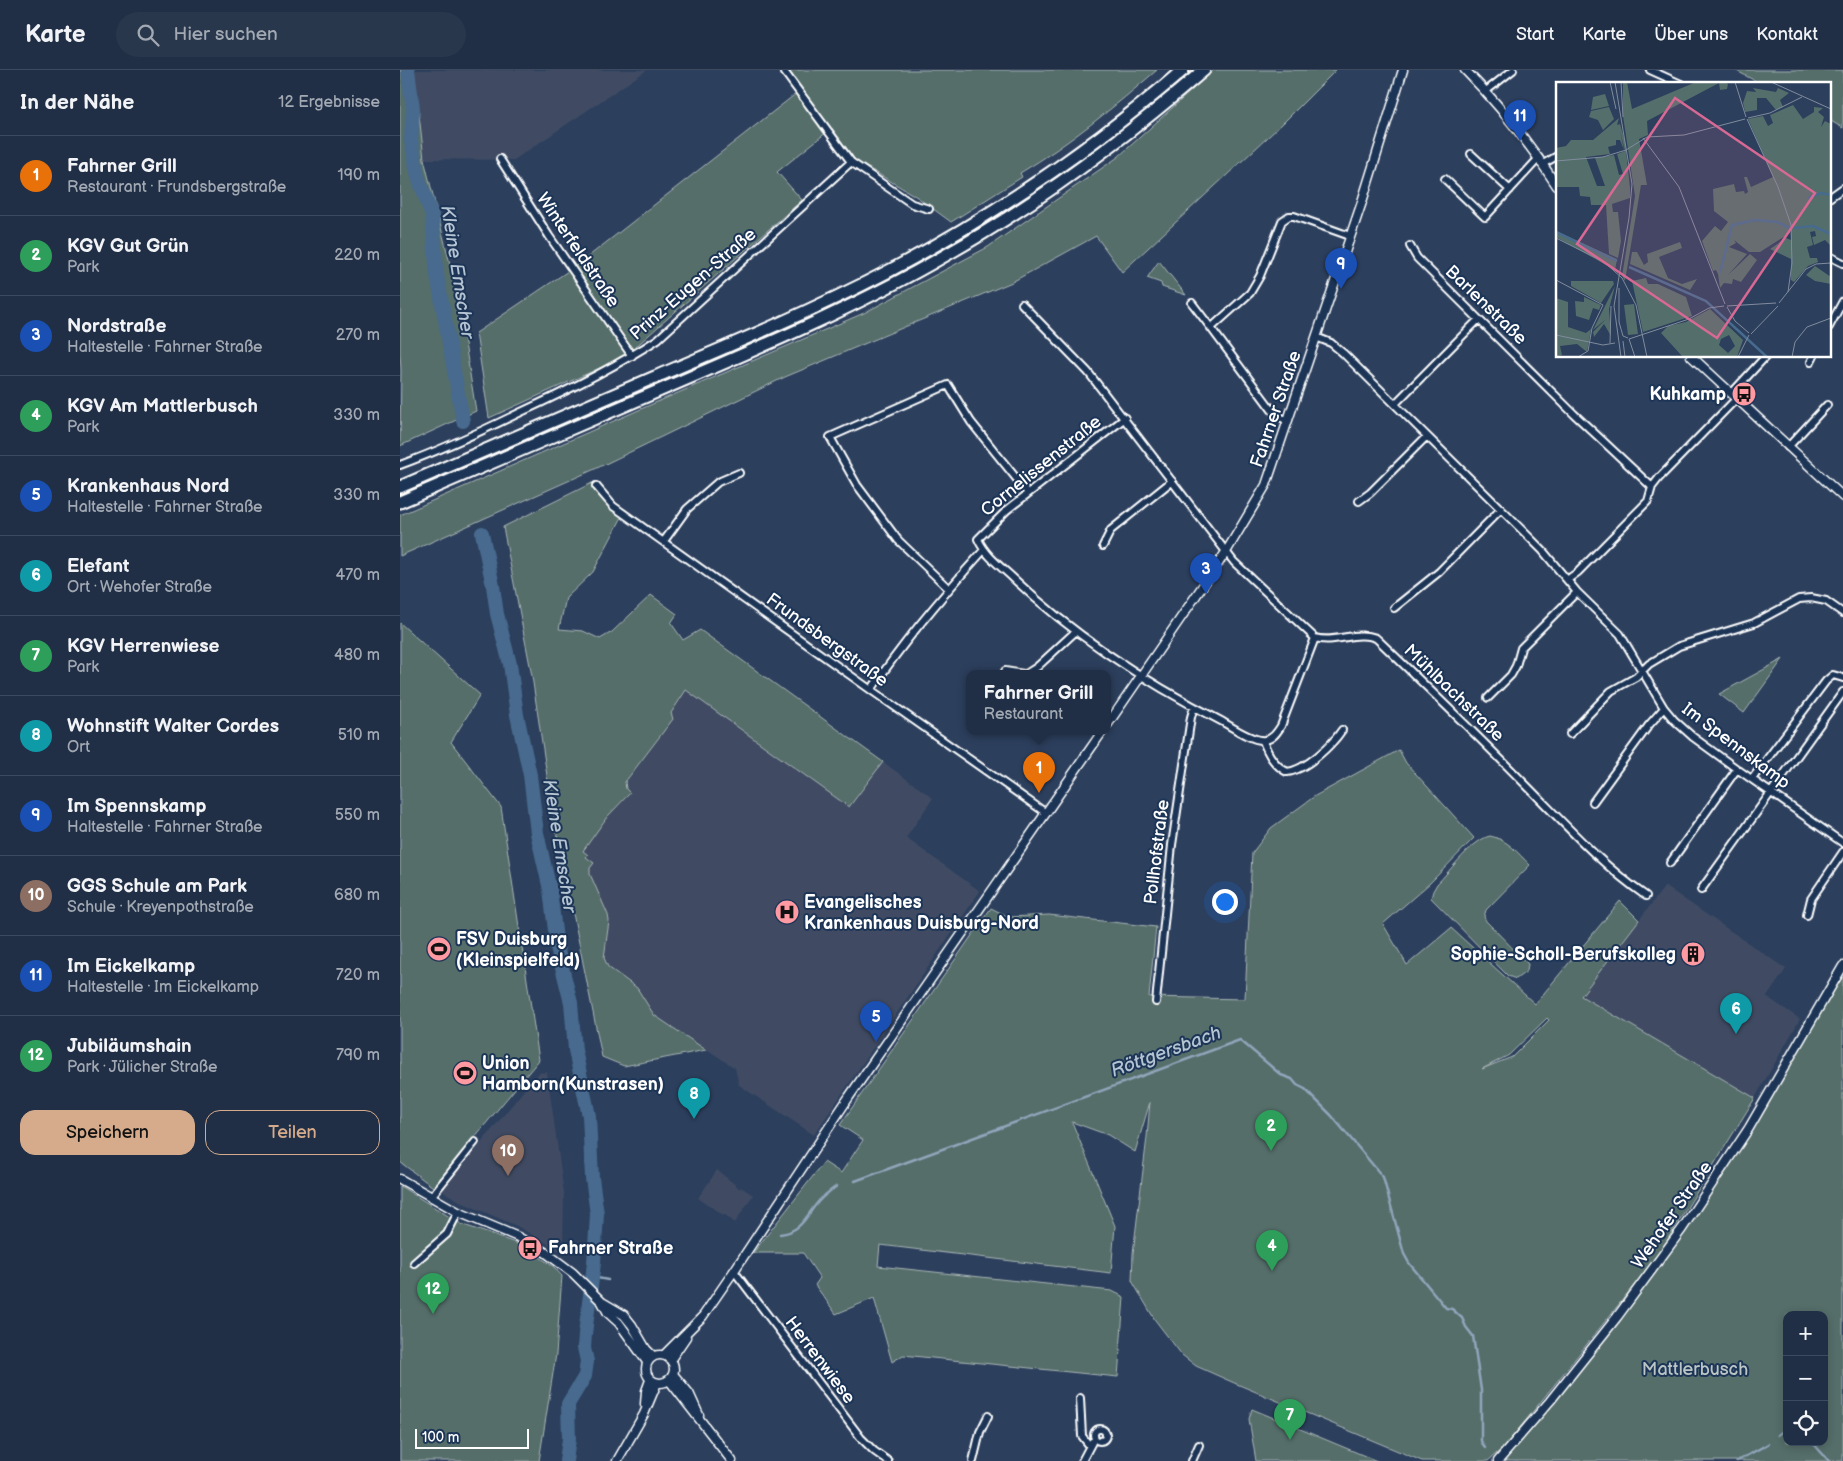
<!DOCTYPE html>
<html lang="de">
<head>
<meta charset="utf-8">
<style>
	:root { --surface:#212f46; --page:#29374d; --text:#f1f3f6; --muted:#a2a9b3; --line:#3e4a5f; --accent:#d6ab8b }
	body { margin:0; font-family:"Balsamiq Sans",sans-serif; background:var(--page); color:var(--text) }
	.controls { position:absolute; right:15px; bottom:15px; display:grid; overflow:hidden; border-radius:10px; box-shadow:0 2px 8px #0003 }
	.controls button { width:45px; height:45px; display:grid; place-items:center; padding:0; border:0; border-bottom:1px solid var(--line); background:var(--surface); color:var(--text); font:25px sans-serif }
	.scale { position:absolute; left:15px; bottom:12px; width:114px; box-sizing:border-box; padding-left:5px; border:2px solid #fff; border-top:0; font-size:14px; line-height:18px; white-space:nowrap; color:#fff; -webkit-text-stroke:4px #1d3557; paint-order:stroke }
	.you { position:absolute; left:824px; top:831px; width:18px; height:18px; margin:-12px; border:4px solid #fff; border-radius:50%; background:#1a73e8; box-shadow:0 0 0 8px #1a73e833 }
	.badge { display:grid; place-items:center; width:32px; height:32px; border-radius:50%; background:var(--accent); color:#fff; font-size:16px; font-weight:700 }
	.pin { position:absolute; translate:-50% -41px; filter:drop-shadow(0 1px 2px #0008) }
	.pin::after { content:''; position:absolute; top:26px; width:18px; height:15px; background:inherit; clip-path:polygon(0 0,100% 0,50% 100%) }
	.popup { position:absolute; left:566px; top:600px; width:145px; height:65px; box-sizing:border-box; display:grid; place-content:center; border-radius:10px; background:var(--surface); filter:drop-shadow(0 1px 4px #0005); font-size:16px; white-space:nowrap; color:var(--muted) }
	.popup b { font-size:19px; color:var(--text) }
	.popup::after { content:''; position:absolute; left:50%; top:100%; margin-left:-10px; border:10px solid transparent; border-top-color:var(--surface) }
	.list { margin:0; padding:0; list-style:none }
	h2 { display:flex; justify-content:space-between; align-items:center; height:65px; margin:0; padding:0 20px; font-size:21px }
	h2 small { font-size:16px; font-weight:400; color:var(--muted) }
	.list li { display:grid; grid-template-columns:32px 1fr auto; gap:15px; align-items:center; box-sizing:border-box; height:80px; padding:0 20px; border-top:1px solid var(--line) }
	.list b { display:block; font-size:19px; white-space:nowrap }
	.list p { margin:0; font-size:16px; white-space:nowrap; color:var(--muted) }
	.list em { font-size:16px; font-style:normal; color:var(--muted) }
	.actions { display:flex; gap:10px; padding:15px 20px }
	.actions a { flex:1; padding:11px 0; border:1px solid var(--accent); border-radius:15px; text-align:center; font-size:18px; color:var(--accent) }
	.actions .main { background:var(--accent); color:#111 }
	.icon { flex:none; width:28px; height:28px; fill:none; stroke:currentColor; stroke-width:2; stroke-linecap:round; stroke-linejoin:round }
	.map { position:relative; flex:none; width:1443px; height:1391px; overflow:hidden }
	header { display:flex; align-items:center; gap:30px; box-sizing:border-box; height:70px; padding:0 25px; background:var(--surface); border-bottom:1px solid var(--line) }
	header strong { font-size:24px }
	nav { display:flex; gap:28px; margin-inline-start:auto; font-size:18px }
	.search { width:350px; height:45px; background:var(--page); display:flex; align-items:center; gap:12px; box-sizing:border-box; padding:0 18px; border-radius:28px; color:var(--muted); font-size:19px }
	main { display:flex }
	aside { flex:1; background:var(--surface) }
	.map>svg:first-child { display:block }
</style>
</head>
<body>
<header>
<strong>Karte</strong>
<div class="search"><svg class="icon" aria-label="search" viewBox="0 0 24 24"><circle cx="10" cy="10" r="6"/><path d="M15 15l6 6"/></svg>Hier suchen</div>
<nav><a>Start</a><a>Karte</a><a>Über uns</a><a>Kontakt</a></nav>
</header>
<main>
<aside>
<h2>In der Nähe<small>12 Ergebnisse</small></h2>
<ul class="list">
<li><span class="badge" style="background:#e8710a">1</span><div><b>Fahrner Grill</b><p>Restaurant · Frundsbergstraße</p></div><em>190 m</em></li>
<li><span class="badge" style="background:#2e9e5b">2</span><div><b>KGV Gut Grün</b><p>Park</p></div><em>220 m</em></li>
<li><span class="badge" style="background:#1a4fb4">3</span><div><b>Nordstraße</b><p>Haltestelle · Fahrner Straße</p></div><em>270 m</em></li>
<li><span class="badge" style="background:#2e9e5b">4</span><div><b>KGV Am Mattlerbusch</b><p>Park</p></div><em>330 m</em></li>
<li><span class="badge" style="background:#1a4fb4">5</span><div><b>Krankenhaus Nord</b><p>Haltestelle · Fahrner Straße</p></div><em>330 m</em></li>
<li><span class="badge" style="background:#0f9aa8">6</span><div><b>Elefant</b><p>Ort · Wehofer Straße</p></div><em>470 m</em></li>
<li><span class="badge" style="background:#2e9e5b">7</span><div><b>KGV Herrenwiese</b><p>Park</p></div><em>480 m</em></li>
<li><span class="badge" style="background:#0f9aa8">8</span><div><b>Wohnstift Walter Cordes</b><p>Ort</p></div><em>510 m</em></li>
<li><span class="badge" style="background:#1a4fb4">9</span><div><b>Im Spennskamp</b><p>Haltestelle · Fahrner Straße</p></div><em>550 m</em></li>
<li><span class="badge" style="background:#8d6e63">10</span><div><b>GGS Schule am Park</b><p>Schule · Kreyenpothstraße</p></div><em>680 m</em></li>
<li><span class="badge" style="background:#1a4fb4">11</span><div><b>Im Eickelkamp</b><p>Haltestelle · Im Eickelkamp</p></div><em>720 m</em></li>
<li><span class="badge" style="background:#2e9e5b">12</span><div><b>Jubiläumshain</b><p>Park · Jülicher Straße</p></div><em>790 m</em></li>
</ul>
<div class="actions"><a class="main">Speichern</a><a>Teilen</a></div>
</aside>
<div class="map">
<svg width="1443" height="1391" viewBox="0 0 1443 1391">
	<rect width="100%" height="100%" fill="#2c3f5d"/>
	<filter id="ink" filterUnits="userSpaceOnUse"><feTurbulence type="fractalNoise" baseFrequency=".02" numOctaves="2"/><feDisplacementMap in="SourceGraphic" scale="10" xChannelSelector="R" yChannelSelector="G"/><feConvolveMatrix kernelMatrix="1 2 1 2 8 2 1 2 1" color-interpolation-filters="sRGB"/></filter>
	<g filter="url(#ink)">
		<path fill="#3f4b64" d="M14 0H247L114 90 24 89Z
			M286 620 449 737 483 692 533 728 506 768 580 821 414 1065 339 1015 335 998 308 980H306L254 945 237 918 208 897 204 888 209 851 208 845 190 804V798L182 781 207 747 230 723 226 719 225 713 273 649 271 643Z
			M1265 816 1386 899 1367 927 1400 949 1355 1028 1181 926Z
			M147 1002 164 1123 163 1183 117 1156 63 1133 42 1121 129 1014 139 1003Z
			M317 1100 338 1117 339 1119 341 1117 353 1125 335 1153 324 1144 323 1145 298 1128Z"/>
		<path fill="#546e6b" stroke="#aab6b5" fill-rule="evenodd" d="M0 0H14L24 89 56 218 76 341 0 376 1 300 0 282Z
			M388 0H757C714 37 669 74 620 103L622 107 551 152 517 127 455 90 432 58 377 102 402 130 224 287 89 348 76 263 180 193 402 19Z
			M814 0H936L881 55 722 202 696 166 612 212 385 307 195 399 0 486V445L257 332 464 243 588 177 718 87Z
			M1335 0H1443V58L1429 50V14H1361Z
			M759 191 786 225 762 217 761 213 747 208Z
			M192 413 204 432 222 447 193 502 166 528 159 559 183 561 200 569 212 562 251 525 277 544 271 553 283 570 300 560 483 692 449 737 286 620 271 643 273 649 225 712 226 719 230 723 207 747 183 781 188 785 186 787 194 793 190 798V804L208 845 209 851 204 888 208 897 237 918 254 945 306 980 224 996 202 987 152 739 132 606 103 457Z
			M0 553 80 625 51 672 101 737 139 990 33 1117 0 1092Z
			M1383 589 1344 643 1319 624Z
			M999 680 1006 693 1074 768 1030 813 983 854 1007 895 1051 858 1135 934 1220 831 1239 850 1181 926 1355 1028 1256 1188 1106 1375 1088 1391H1022L832 1312 796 1296 782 1285 755 1250 732 1211 733 1183 747 1067 750 1032 735 1082 708 1065 672 1052 715 1156 711 1203 480 1175 478 1196 712 1221 724 1227 718 1307 503 1285 492 1292 474 1228 436 1244 415 1215 420 1208 403 1183H353L424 1092 441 1103 463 1070 440 1055 591 838 609 847 649 845 756 857 749 927 845 929 852 783 871 758 915 726ZM1147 948 1149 950 1112 987 1082 999 1109 985Z
			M1090 766C1107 769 1118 783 1130 795L1086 840 1084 847 1086 851 1128 894 1127 901 1116 909 1108 906 1031 828 1033 821 1037 814C1050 801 1072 770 1090 766Z
			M1443 902V1391H1101L1283 1161ZM1387 1245H1424V1372H1387Z
			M0 1116 61 1154 124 1176 154 1197 162 1206 156 1284 139 1391H0Z
			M852 1339 977 1391H856L849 1349Z"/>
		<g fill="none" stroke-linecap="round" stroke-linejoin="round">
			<path stroke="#91a6bb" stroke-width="2.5" d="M455 1111 840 970 881 1005 892 1009 897 1015 905 1019 931 1045 983 1107 1004 1184 1009 1193 1046 1238 1052 1239 1062 1248 1066 1257 1073 1266 1081 1320V1371L1085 1378
				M380 1164C401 1162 406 1146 418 1132 424 1125 430 1121 437 1116
				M192 1207 208 1210
				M1378 1365 1387 1358
				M1412 1372 1429 1391
				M1337 1391 1368 1374"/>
			<path stroke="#476b8e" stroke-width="14" d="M8 0 13 39 11 70 18 107 32 145 37 205 63 351
				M82 463 93 516 97 544 110 594 117 645 130 705 137 763 150 820 157 877 171 933 175 980 189 1046 192 1108 197 1144 194 1193 185 1264 184 1278 187 1291 185 1306 168 1334 169 1369 166 1391"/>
			<defs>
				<path id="minor" d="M383 0 451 92 512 134 529 139
					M1250 0 1281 14
					M1086 21 1113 0
					M1071 84 1110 120
					M100 89 149 166 232 286
					M1143 94 1157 86
					M1045 109 1085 147 1139 88
					M1429 128 1443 118
					M1010 176 1017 188 1174 344 1252 417
					M1429 186 1443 193
					M792 233 811 258
					M622 234 688 302 834 492 915 568C935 574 956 560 976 568 1026 616 1075 663 1123 712 1163 752 1200 794 1246 826
					M1429 257 1443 231
					M916 267 931 273 943 283 1123 461 1143 481 1177 522 1220 564 1264 638 1274 650 1293 667 1337 699 1443 773
					M1411 292 1414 286
					M1331 324 1366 286
					M995 334 1078 250
					M725 348 607 440 578 469C585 485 600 496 613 508 675 567 747 613 823 652 833 658 854 672 865 670 873 669 877 662 881 656L915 568
					M887 351 875 344 811 258 850 223 860 206 882 151 889 146H894L950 166
					M1388 377 1427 335
					M0 395C41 380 80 362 119 343 167 321 214 298 258 269L451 92
					M196 416 213 436 471 620 646 743
					M959 431 970 423 1027 366
					M264 471 287 439 318 412 339 403
					M703 476 711 460 772 411
					M1167 510 1178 502 1248 431 1252 417 1259 408 1336 329
					M549 519 498 470 457 415 430 367 548 315 571 352 628 423
					M994 538 1039 502 1101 439
					M605 601 624 604
					M626 604 637 597 675 562
					M471 620C504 571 543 525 583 481
					M1088 628 1111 605 1116 596 1121 578 1177 522
					M1170 664 1211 621 1236 607 1249 594 1279 576 1354 553 1399 529 1411 528 1426 531 1443 543
					M863 671C868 684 874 695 887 702 906 700 932 675 942 660
					M1352 709 1426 611 1433 605 1443 608
					M1193 732 1249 655 1264 638
					M1270 793 1337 699
					M1301 820 1443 622
					M1407 845 1411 829 1443 782
					M756 932 772 775 791 647 794 637
					M31 1127 75 1072
					M14 1193 47 1164 58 1142
					M334 1201 461 1368 474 1381 488 1391
					M680 1328 682 1366 689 1375
					M694 1365a6 6 0 1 1 12 0a6 6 0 1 1-12 0Z
					M573 1391 580 1362 588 1346
					M682 1391 692 1372
					M792 1391 799 1375"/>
				<path id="tertiary" d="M1065 0C1101 36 1129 73 1157 116
					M1291 286 1443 427
					M708 654 826 482 866 415 961 135 1003 0
					M0 1109 58 1142 118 1167 145 1182 173 1203 202 1232 224 1245 232 1255 246 1279 253 1286
					M203 1234 208 1243 219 1253 247 1292
					M246 1299a14 14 0 1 1 28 0a14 14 0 1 1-28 0Z
					M264 1285 303 1246 334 1201 449 1027 702 662
					M271 1289 286 1267
					M273 1304 289 1323 299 1345
					M269 1310 332 1391
					M245 1334 246 1321 250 1310
					M217 1391 244 1344 257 1313
					M1098 1391 1150 1331 1217 1247 1282 1159 1349 1058 1443 896"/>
				<path id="motorway" d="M0 417C85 381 170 344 255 307 333 274 412 241 487 202 593 146 693 78 783 0
					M0 432C94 391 189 351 284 310 373 272 462 234 546 185 638 133 724 69 804 0"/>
			</defs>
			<use href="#minor" stroke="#fff" stroke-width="10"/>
			<use href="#tertiary" stroke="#fff" stroke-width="11"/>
			<use href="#motorway" stroke="#fff" stroke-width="15"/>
			<use href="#minor" stroke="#1d3557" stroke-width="6"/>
			<use href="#tertiary" stroke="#1d3557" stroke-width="8"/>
			<use href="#motorway" stroke="#1d3557" stroke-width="11"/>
		</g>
	</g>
	<defs>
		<symbol id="bus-disc" viewBox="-11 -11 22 22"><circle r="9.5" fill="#ff9aa2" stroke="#1d3557"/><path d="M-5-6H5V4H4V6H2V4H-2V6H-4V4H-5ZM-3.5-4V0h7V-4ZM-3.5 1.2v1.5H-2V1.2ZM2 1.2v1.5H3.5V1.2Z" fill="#111"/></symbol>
		<symbol id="hospital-disc" viewBox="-11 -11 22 22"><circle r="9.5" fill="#ff9aa2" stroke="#1d3557"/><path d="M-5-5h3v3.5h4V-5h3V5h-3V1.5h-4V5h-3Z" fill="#111"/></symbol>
		<symbol id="stadium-disc" viewBox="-11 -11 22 22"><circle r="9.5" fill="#ff9aa2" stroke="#1d3557"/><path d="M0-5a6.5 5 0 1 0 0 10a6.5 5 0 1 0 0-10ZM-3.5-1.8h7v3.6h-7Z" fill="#111"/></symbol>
		<symbol id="building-disc" viewBox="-11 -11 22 22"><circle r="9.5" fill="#ff9aa2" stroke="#1d3557"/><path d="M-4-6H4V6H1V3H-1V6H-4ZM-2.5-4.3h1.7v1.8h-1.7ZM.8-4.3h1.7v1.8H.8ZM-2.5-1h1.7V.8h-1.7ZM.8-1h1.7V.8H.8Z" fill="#111"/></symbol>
	</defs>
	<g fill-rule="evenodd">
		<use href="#bus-disc" x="1330" y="310" width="28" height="28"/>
		<use href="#hospital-disc" x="373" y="828" width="28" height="28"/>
		<use href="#stadium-disc" x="25" y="865" width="28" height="28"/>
		<use href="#building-disc" x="1279" y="870" width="28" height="28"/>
		<use href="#stadium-disc" x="51" y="989" width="28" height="28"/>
		<use href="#bus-disc" x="116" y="1164" width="28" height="28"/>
	</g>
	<g text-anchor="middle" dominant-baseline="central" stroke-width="4" stroke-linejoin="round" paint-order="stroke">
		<g font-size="18" fill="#fff" stroke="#1d3557">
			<text transform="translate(178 180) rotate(56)">Winterfeldstraße</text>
			<text transform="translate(293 214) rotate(-41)">Prinz-Eugen-Straße</text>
			<text transform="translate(1086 235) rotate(44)">Barlenstraße</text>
			<text transform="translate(876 339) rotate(-71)">Fahrner Straße</text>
			<text transform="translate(641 396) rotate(-39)">Cornelissenstraße</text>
			<text transform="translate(427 570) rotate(36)">Frundsbergstraße</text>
			<text transform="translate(1054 623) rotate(44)">Mühlbachstraße</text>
			<text transform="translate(1336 676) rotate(37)">Im Spennskamp</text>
			<text transform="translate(757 782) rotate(-83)">Pollhofstraße</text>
			<text transform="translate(1272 1145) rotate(-55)">Wehofer Straße</text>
			<text transform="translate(420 1290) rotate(53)">Herrenwiese</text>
		</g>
		<g font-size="18" font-weight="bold" fill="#fff" stroke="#1d3557" text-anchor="start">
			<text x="1326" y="324" text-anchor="end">Kuhkamp</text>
			<text x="404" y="832">Evangelisches<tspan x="404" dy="21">Krankenhaus Duisburg-Nord</tspan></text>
			<text x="56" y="869">FSV Duisburg<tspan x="56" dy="21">(Kleinspielfeld)</tspan></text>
			<text x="1276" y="884" text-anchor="end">Sophie-Scholl-Berufskolleg</text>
			<text x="82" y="993">Union<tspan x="82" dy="21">Hamborn(Kunstrasen)</tspan></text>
			<text x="148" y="1178">Fahrner Straße</text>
		</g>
		<g font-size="18" fill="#bbc5c4" stroke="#1d3557">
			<text x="1295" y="1299">Mattlerbusch</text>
		</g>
		<g font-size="19" font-style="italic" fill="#b5c4d2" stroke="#1d3557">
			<text transform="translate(57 202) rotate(81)">Kleine Emscher</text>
			<text transform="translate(159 776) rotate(81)">Kleine Emscher</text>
			<text transform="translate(766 982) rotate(-20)">Röttgersbach</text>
		</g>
	</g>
	<g transform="translate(1156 12)">
		<rect width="275" height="275" fill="#2c3f5d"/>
		<path d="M67 0H71L76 27 140 0H169L172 2 171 7 164 8 163 1 91 39 92 53 83 57 91 103H85L69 199 66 194 79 114 67 34ZM197 6 220 10 222 6 233 11 224 18 227 25 220 28 210 16H201V28L189 30 187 21 191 9 200 10ZM49 12 53 24 35 28 37 15ZM237 23 247 37 258 30V25L267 26 262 30 268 35 265 45 269 39 275 42V164L269 158 258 163 256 155 260 154 259 149 254 150 257 163 251 165 254 176H261L262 180 252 184 238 200 235 198V143L234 151 204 170H193L178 158 180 161 173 165 191 172 172 193 194 172 201 178 185 200 177 197 176 202 168 201 164 206 162 192 160 188 157 189 146 159 159 144 165 149 172 140 158 129 157 107 178 102 180 110 188 109 189 112 192 110 188 95H191L195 105 217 95 192 37 207 34 212 44 217 41 214 33ZM53 25 58 37 47 48 42 38 33 35 35 29ZM63 36 61 43 64 42 69 59 74 106V116L56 122 57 130H62L65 159 62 176 53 172 50 123H35L34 115 24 114 23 105H0V66L10 64 15 58H37ZM64 49 69 69 61 72 67 92 63 93 58 73 39 76 49 104H41L30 75 54 72 52 65 60 63V58H64L68 68ZM0 149 61 177 59 188 0 155ZM230 156 235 158V177L214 167ZM124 160 126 166 103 175 112 196 126 202 141 197 134 208 74 182 76 170H81L88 183 92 180 91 172ZM259 184 275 195V202L259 199 250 193ZM90 196 92 202H102L130 215 136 234 87 250 76 199ZM15 199H57L58 202 45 221 15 204ZM59 204 53 227 55 254 48 242 38 255 37 250 50 237 37 248ZM28 215 45 223 43 228 37 226 33 238 20 234 19 219 28 220ZM0 216 12 220V245L30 251 35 247 31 270 21 262 4 264 6 273 0 275ZM78 222 82 252 72 253 68 223ZM154 227 187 258 181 275 126 274 105 251 112 244 130 240ZM173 253 179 264 172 271 163 263 165 257Z" fill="#546e6b" fill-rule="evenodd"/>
		<path fill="none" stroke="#476b8e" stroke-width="2.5" d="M252 116 265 111 275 113M238 146 257 144 275 152M0 150 61 179M73 185 150 219 211 275M164 191 176 143 199 138 221 140 234 146"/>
		<path fill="none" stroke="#808c9e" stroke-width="1" d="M54 0 60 27M59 0 76 102 73 136 58 224 65 275M65 0 67 35M179 0 190 35M215 0 275 27M192 36 214 31 246 15M191 37 222 105 235 143 236 181 232 210M87 56 123 105 169 222M0 79 47 75 70 68 91 55 128 53 189 37M0 156 48 180 66 196 80 223 91 275M0 198 47 223 36 246 32 269 22 275M63 206V240L67 254 72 256M223 221 250 187 260 182 275 181M171 224 220 221M171 225 179 239 193 251M195 252 222 224M0 253 47 263 59 261M73 257 133 237 153 226 168 224M73 257 79 275M67 259 69 275M54 261 55 224M182 275 193 253M236 275 239 260 251 245 275 236"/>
		<path fill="#d76994" fill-opacity="0.15" stroke="#d76994" stroke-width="2.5" d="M119 16 259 111 161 256 21 162Z"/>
		<rect width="275" height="275" fill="none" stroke="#fff" stroke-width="2.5"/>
	</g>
</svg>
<div class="controls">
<button>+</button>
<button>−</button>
<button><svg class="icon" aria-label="locate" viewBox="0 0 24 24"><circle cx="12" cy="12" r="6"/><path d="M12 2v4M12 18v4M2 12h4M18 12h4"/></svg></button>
</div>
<div class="scale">100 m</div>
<div class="you"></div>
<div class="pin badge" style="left:639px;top:723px;background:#e8710a">1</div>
<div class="popup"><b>Fahrner Grill</b>Restaurant</div>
<div class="pin badge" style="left:871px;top:1081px;background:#2e9e5b">2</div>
<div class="pin badge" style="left:806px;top:524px;background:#1a4fb4">3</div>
<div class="pin badge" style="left:872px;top:1201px;background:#2e9e5b">4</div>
<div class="pin badge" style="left:476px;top:972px;background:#1a4fb4">5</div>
<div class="pin badge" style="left:1336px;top:964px;background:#0f9aa8">6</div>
<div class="pin badge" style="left:890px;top:1370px;background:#2e9e5b">7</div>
<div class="pin badge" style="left:294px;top:1049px;background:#0f9aa8">8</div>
<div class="pin badge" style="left:941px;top:219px;background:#1a4fb4">9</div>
<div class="pin badge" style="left:108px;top:1106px;background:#8d6e63">10</div>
<div class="pin badge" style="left:1120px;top:71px;background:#1a4fb4">11</div>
<div class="pin badge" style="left:33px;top:1244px;background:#2e9e5b">12</div>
</div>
</main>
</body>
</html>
